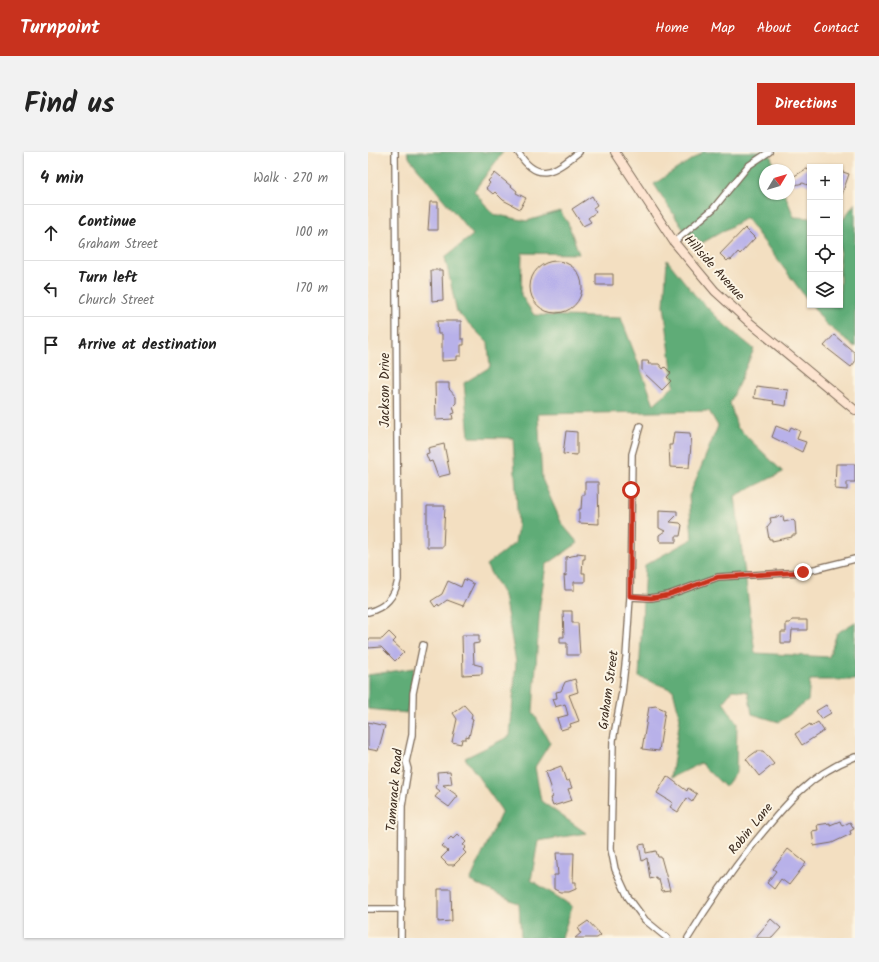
<!DOCTYPE html>
<html lang="en">
<head>
<meta charset="utf-8">
<style>
	:root { --surface:#fff; --page:#f2f2f2; --text:#222; --muted:#767676; --line:#e0e0e0; --accent:#c8321e }
	body { margin:0; font-family:Kalam,sans-serif; background:var(--page); color:var(--text) }
	.controls { position:absolute; right:12px; top:12px; display:grid; overflow:hidden; border-radius:0px; box-shadow:0 1px 3px #0004 }
	.controls button { width:36px; height:36px; display:grid; place-items:center; padding:0; border:0; border-bottom:1px solid var(--line); background:var(--surface); color:var(--text); font:20px sans-serif }
	.compass { position:absolute; left:391px; top:12px; width:36px; height:36px; border-radius:50%; background:var(--surface); box-shadow:0 1px 3px #0004; rotate:52deg }
	.stop { position:absolute; width:12px; height:12px; margin:-9px; border:3px solid #c8321e; border-radius:50%; background:#fff }
	.stop.end { background:#c8321e; border-color:#fff; box-shadow:0 1px 4px #0008 }
	.list { margin:0; padding:0; list-style:none }
	h2 { display:flex; justify-content:space-between; align-items:center; height:52px; margin:0; padding:0 16px; font-size:17px }
	h2 small { font-size:13px; font-weight:400; color:var(--muted) }
	.list li { display:grid; grid-template-columns:26px 1fr auto; gap:12px; align-items:center; box-sizing:border-box; height:56px; padding:0 16px; border-top:1px solid var(--line) }
	.list b { display:block; font-size:15px; white-space:nowrap }
	.list p { margin:0; font-size:13px; white-space:nowrap; color:var(--muted) }
	.list em { font-size:13px; font-style:normal; color:var(--muted) }
	.icon { flex:none; width:22px; height:22px; fill:none; stroke:currentColor; stroke-width:2; stroke-linecap:round; stroke-linejoin:round }
	.map { position:relative; flex:none; width:487px; height:786px; overflow:hidden; border-radius:0px }
	header { display:flex; align-items:center; gap:24px; box-sizing:border-box; height:56px; padding:0 20px; background:var(--accent); color:#fff }
	header strong { font-size:19px }
	nav { display:flex; gap:22px; margin-inline-start:auto; font-size:14px }
	.intro { display:flex; align-items:center; justify-content:space-between; box-sizing:border-box; height:96px; padding:0 24px }
	h1 { margin:0; font-size:28px }
	.button { padding:10px 18px; border-radius:0px; background:var(--accent); color:#fff; font-size:14px; font-weight:700 }
	main { display:flex; gap:24px; padding:0 24px }
	aside { flex:1; background:var(--surface); border-radius:0px; box-shadow:0 1px 3px #0004 }
	.map>svg:first-child { display:block }
</style>
</head>
<body>
<header>
<strong>Turnpoint</strong>
<nav><a>Home</a><a>Map</a><a>About</a><a>Contact</a></nav>
</header>
<div class="intro"><h1>Find us</h1><a class="button">Directions</a></div>
<main>
<aside>
<h2>4 min<small>Walk · 270 m</small></h2>
<ul class="list">
<li><svg class="icon" aria-label="ahead" viewBox="0 0 24 24"><path d="M12 20V5M6 11l6-6 6 6"/></svg><div><b>Continue</b><p>Graham Street</p></div><em>100 m</em></li>
<li><svg class="icon" aria-label="left" viewBox="0 0 24 24"><path d="M17 20v-9H6M10 6l-5 5 5 5"/></svg><div><b>Turn left</b><p>Church Street</p></div><em>170 m</em></li>
<li><svg class="icon" aria-label="arrive" viewBox="0 0 24 24"><path d="M6 21V4h12l-3 4 3 4H6"/></svg><div><b>Arrive at destination</b></div></li>
</ul>
</aside>
<div class="map">
<svg width="487" height="786" viewBox="0 0 487 786">
	<rect width="100%" height="100%" fill="#fcf5e5"/>
	<filter id="ink" filterUnits="userSpaceOnUse"><feTurbulence type="fractalNoise" baseFrequency=".025" numOctaves="2"/><feDisplacementMap in="SourceGraphic" scale="8" xChannelSelector="R" yChannelSelector="G"/><feConvolveMatrix kernelMatrix="1 2 1 2 8 2 1 2 1" color-interpolation-filters="sRGB"/></filter>
	<filter id="wash" filterUnits="userSpaceOnUse"><feTurbulence type="fractalNoise" baseFrequency=".012" numOctaves="4" result="noise"/><feDisplacementMap in="SourceGraphic" scale="16" xChannelSelector="R" yChannelSelector="G"/><feGaussianBlur stdDeviation="0.9" result="paint"/><feColorMatrix in="noise" values="0 0 0 0 0 0 0 0 0 0 0 0 0 0 0 0 0 1.4 0 .05"/><feComposite in="paint" operator="in"/></filter>
	<g filter="url(#wash)">
		<rect width="100%" height="100%" fill="#f3dfc1"/>
		<path fill="#5fac77" stroke="#4d6b4a" d="M39 0H135L106 39 125 62 159 69 192 59 200 71 211 102 154 101 153 143 166 163 253 166 286 252 306 234 296 153 299 108 326 142 358 174 386 197 362 251 369 275 415 320 367 344 387 501 461 505 469 481 487 470V528H442L440 549 411 570 384 562 380 540 365 538 355 550 369 571 368 621 357 635 333 611 303 626 312 566 305 538 271 525 277 413 324 387 321 344 350 274 341 259 170 262 174 327 194 372 210 391 178 413 172 452 165 560 182 591 167 615 173 649 218 681 170 689 163 728 204 754 194 786H153L151 752 102 729 134 659 97 606 142 584 148 510 136 444 118 413 147 391 150 374 145 286 101 285 96 231 122 215 120 191 89 160 77 105 105 83 42 7Z
			M335 0H401L408 18H397V42H417L426 65 442 66V151L378 66 334 91 317 80 286 32Z
			M487 51V195L457 171 444 153H472V69H474Z
			M46 516 39 561 0 557V523Z"/>
		<g id="blocks">
			<path fill="#b8b1e9" d="M438 17 442 18V34L435 31 427 33 423 26Z
				M472 19 481 22 473 45H472Z
				M127 21 149 39 148 41 158 46 152 57 135 48 127 40 125 42 118 36 122 31 120 29Z
				M224 44 229 53 225 56 228 60 220 66 223 70 215 74 204 57Z
				M62 50H70V78H60Z
				M377 76 387 86 372 102 370 100 363 108 361 107 359 109 352 102Z
				M162 135a26 26 0 1 1 52 0a26 26 0 1 1-52 0Z
				M63 118H74L75 148 64 149Z
				M228 122H245V133H228Z
				M69 169H93V187H96V193H93V204H89V208L74 209V182H70Z
				M466 183 487 201V210L483 215 456 194Z
				M274 209H281L280 212H291L295 217 297 215 303 221 299 225 303 229 294 238 274 219Z
				M67 231H81V237L88 245V251L85 254 87 261 84 262 85 267 68 268Z
				M388 234 420 238 418 254 405 252 406 249 386 246Z
				M408 274 421 279 423 275 432 279 429 287 438 290 434 300 404 285Z
				M198 279 209 280V303L195 302Z
				M306 280 322 281 323 293 321 316 302 315 301 293H304Z
				M76 292 82 322 70 325 66 314 64 309 61 310 58 302 61 301 60 296Z
				M468 312H487V330H479V338L467 337Z
				M217 330H230L231 372 211 371V357H213L214 343H217Z
				M59 354H77L75 395H59Z
				M291 358 309 359V363L302 370 312 371 314 373 312 384H308V390H293L291 388V383L297 379 291 376Z
				M415 364 416 370 425 368 427 370 428 383H424V385L404 389V387H401L399 375 403 370 402 366Z
				M209 401 217 402V407H215L214 421H217V430H206V438H197L196 423 198 424V405L209 403Z
				M96 427 106 432 95 454 79 448 71 454 70 452 67 455 63 449 74 442 80 429 93 435Z
				M195 459H204V471H210L212 503H199V491H192V485H196Z
				M424 468H439V478H424L423 491H413V480H418V471H422Z
				M21 480 28 487 25 490 36 500 27 509 13 495 0 496V487H14Z
				M94 483H111V491L105 492 106 512 114 514V522L95 523Z
				M207 527 210 540 201 543 211 569 202 572 203 575 193 578 189 566 200 563 197 552 187 555 184 547 189 546 188 540 193 539 197 530Z
				M96 553 104 562 103 567H105L101 585 98 584V587H94L93 592 84 590 89 567 85 561Z
				M458 553 463 561 453 567 448 559Z
				M288 554 297 558 291 599 274 597 281 555Z
				M0 570 17 574 10 599 0 597Z
				M450 570 456 579 434 593 427 582 442 572 443 574Z
				M389 599H395L406 612 391 624 378 607Z
				M193 614 198 629 201 628 204 636 200 637 204 648 185 654 182 646 184 645 182 635 177 620Z
				M82 619 84 632 75 633 90 644 81 655 67 645 72 639 67 635 70 631 69 620Z
				M299 624 319 639 320 636 329 642 324 650 319 646 310 660 302 655 305 651 289 641Z
				M472 669 474 674 482 670 486 677 482 679 483 682 464 691 446 694 444 679 450 678 449 673 462 671V673Z
				M90 682 98 690 95 693 98 695 95 698 98 701 86 713H80L73 706 80 699 74 694 83 685 85 687Z
				M277 692 278 701 288 699 290 705H293L302 738 294 739 291 728H289L288 725 282 727 279 706 274 709 271 693Z
				M420 697 438 711 421 733 413 727 406 737 399 731 408 719 405 717Z
				M188 701H206L205 730H208V737L201 740H192L186 737V723H190Z
				M70 737H83L84 769 70 770Z
				M403 767 413 776 404 786H387Z
				M220 769 233 783 229 786H207L213 781 210 776Z"/>
		</g>
	</g>
	<g filter="url(#ink)">
		<use href="#blocks" fill-opacity="0" stroke="#7b6957" stroke-width="1"/>
		<g fill="none" stroke-linecap="round" stroke-linejoin="round">
			<defs>
				<path id="street" d="M150 0C170 33 187 19 211 0
					M306 90 345 57 380 14 401 0
					M272 274 264 302 262 445 258 505 254 540 245 588 243 697 247 717 260 745 277 768 299 786
					M262 445 283 446 300 443 350 425 435 420 487 407
					M0 460C17 456 27 444 30 428L27 0
					M0 757H34
					M33 786 34 654 40 617 38 610 44 583 45 541 55 493
					M320 786C340 753 362 721 386 691 417 653 440 623 487 605"/>
				<path id="secondary" d="M247 0 306 90 347 139 381 170 487 258"/>
			</defs>
			<use href="#street" stroke="#7b6957" stroke-width="8"/>
			<use href="#secondary" stroke="#7b6957" stroke-width="10"/>
			<use href="#street" stroke="#fff" stroke-width="5.5"/>
			<use href="#secondary" stroke="#fde4d0" stroke-width="8"/>
		</g>
	</g>
	<g fill="none" stroke-linecap="round" stroke-linejoin="round" filter="url(#ink)">
		<path stroke="#c8321e" stroke-width="5" d="M263 338 262 444 283 446 300 443 350 425 435 420"/>
	</g>
	<g text-anchor="middle" dominant-baseline="central" stroke-width="4" stroke-linejoin="round" paint-order="stroke">
		<g font-size="13" fill="#3b2a1e" stroke="#fcf5e5">
			<text transform="translate(346 116) rotate(48)">Hillside Avenue</text>
			<text transform="translate(17 238) rotate(-90)">Jackson Drive</text>
			<text transform="translate(241 538) rotate(-82)">Graham Street</text>
			<text transform="translate(27 638) rotate(-85)">Tamarack Road</text>
			<text transform="translate(383 677) rotate(-51)">Robin Lane</text>
		</g>
	</g>
</svg>
<div class="controls">
<button>+</button>
<button>−</button>
<button><svg class="icon" aria-label="locate" viewBox="0 0 24 24"><circle cx="12" cy="12" r="6"/><path d="M12 2v4M12 18v4M2 12h4M18 12h4"/></svg></button>
<button><svg class="icon" aria-label="layers" viewBox="0 0 24 24"><path d="M12 4l9 5-9 5-9-5zM3 14l9 5 9-5"/></svg></button>
</div>
<svg class="compass" viewBox="-18 -18 36 36"><path d="M0-13l5 13h-10z" fill="#e53935"/><path d="M0 13l5-13h-10z" fill="#767676"/></svg>
<div class="stop" style="left:263px;top:338px"></div>
<div class="stop end" style="left:435px;top:420px"></div>
</div>
</main>
</body>
</html>
